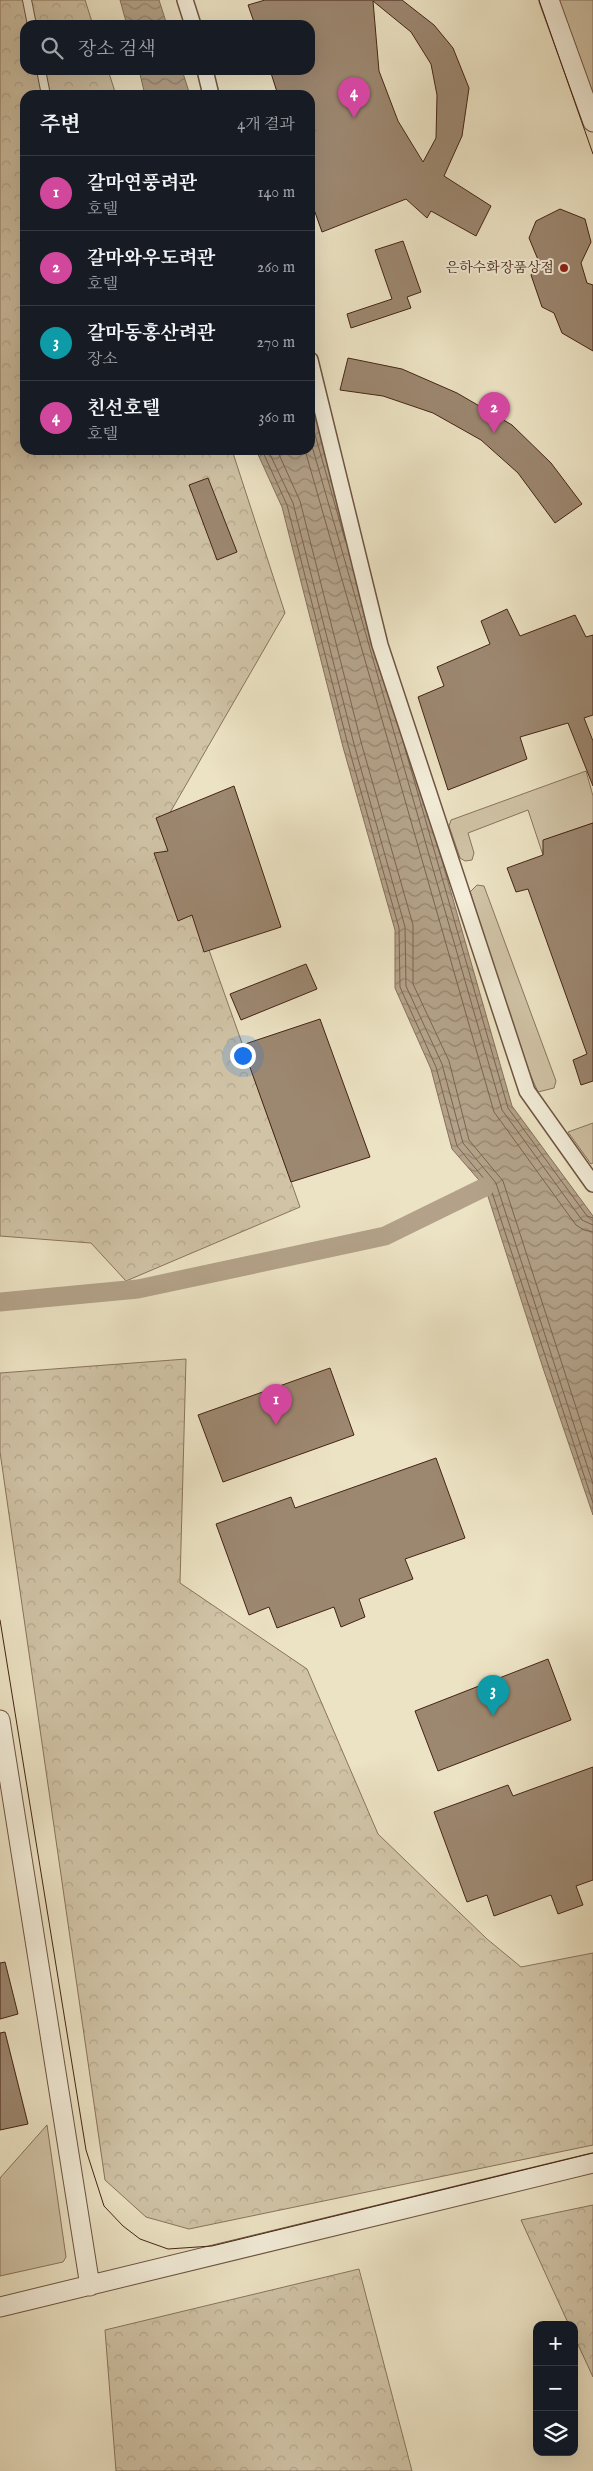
<!DOCTYPE html>
<html lang="ko">
<head>
<meta charset="utf-8">
<style>
	:root { --surface:#171b24; --page:#20242c; --text:#f1f3f6; --muted:#9ea1a6; --line:#363941; --accent:#0b8043 }
	body { margin:0; font-family:"IM FELL English","Noto Serif KR",serif; background:var(--page); color:var(--text) }
	.controls { position:absolute; right:15px; bottom:15px; display:grid; overflow:hidden; border-radius:10px; box-shadow:0 5px 20px #0002 }
	.controls button { width:45px; height:45px; display:grid; place-items:center; padding:0; border:0; border-bottom:1px solid var(--line); background:var(--surface); color:var(--text); font:25px sans-serif }
	.you { position:absolute; left:242px; top:1055px; width:18px; height:18px; margin:-12px; border:4px solid #fff; border-radius:50%; background:#1a73e8; box-shadow:0 0 0 8px #1a73e833 }
	.badge { display:grid; place-items:center; width:32px; height:32px; border-radius:50%; background:var(--accent); color:#fff; font-size:16px; font-weight:700 }
	.pin { position:absolute; translate:-50% -41px; filter:drop-shadow(0 1px 2px #0008) }
	.pin::after { content:''; position:absolute; top:26px; width:18px; height:15px; background:inherit; clip-path:polygon(0 0,100% 0,50% 100%) }
	.list { margin:0; padding:0; list-style:none }
	h2 { display:flex; justify-content:space-between; align-items:center; height:65px; margin:0; padding:0 20px; font-size:21px }
	h2 small { font-size:16px; font-weight:400; color:var(--muted) }
	.list li { display:grid; grid-template-columns:32px 1fr auto; gap:15px; align-items:center; box-sizing:border-box; height:75px; padding:0 20px; border-top:1px solid var(--line) }
	.list b { display:block; font-size:19px; white-space:nowrap }
	.list p { margin:0; font-size:16px; white-space:nowrap; color:var(--muted) }
	.list em { font-size:16px; font-style:normal; color:var(--muted) }
	.icon { flex:none; width:28px; height:28px; fill:none; stroke:currentColor; stroke-width:2; stroke-linecap:round; stroke-linejoin:round }
	.map { position:relative; flex:none; width:593px; height:2471px; overflow:hidden }
	.search { position:absolute; background:var(--surface); box-shadow:0 5px 20px #0002; left:20px; top:20px; width:295px; height:55px; display:flex; align-items:center; gap:12px; box-sizing:border-box; padding:0 18px; border-radius:15px; color:var(--muted); font-size:19px }
	.panel { position:absolute; background:var(--surface); box-shadow:0 5px 20px #0002; left:20px; top:90px; width:295px; height:365px; border-radius:15px }
	.map>svg:first-child { display:block }
</style>
</head>
<body>
<div class="map">
<svg width="593" height="2471" viewBox="0 0 593 2471">
	<defs>
		<pattern id="forest-crowns" width="20" height="18" patternUnits="userSpaceOnUse" patternTransform="scale(1.25)"><rect width="20" height="18" fill="#d0c3a6"/><path d="M2 6a3 3 0 1 1 6 0M12 15a3 3 0 1 1 6 0" fill="none" stroke="#b4a78e"/></pattern>
		<pattern id="water-waves" width="16" height="10" patternUnits="userSpaceOnUse" patternTransform="scale(1.25)"><rect width="16" height="10" fill="#b3a289"/><path d="M0 5q4-4 8 0t8 0" fill="none" stroke="#93846f"/></pattern>
	</defs>
	<rect width="100%" height="100%" fill="#ece3c4"/>
	<filter id="stains"><feTurbulence type="fractalNoise" baseFrequency=".004" numOctaves="4"/><feColorMatrix values="0 0 0 0 .2 0 0 0 0 .09 0 0 0 0 .02 0 0 0 .5 -.17"/></filter>
	<radialGradient id="worn" r=".72"><stop offset=".6" stop-color="#630" stop-opacity="0"/><stop offset="1" stop-color="#630" stop-opacity=".3"/></radialGradient>
	<path fill="#d0c3a6" stroke="#8a745e" d="M549 0H593V122Z
		M586 771 593 796V823L544 840 543 855 528 810 468 833 474 853 472 860 465 861 460 858 449 826 451 820Z
		M477 885 484 886 556 1081 554 1088 538 1092 523 1058 470 892Z
		M593 1123V1163L591 1164 568 1132Z
		M47 2125 66 2257 63 2262 0 2276V2178Z"/>
	<path fill="url(#forest-crowns)" stroke="#8a745e" d="M0 0H85L93 25H25V70H108L116 95H25V450H232L285 613 164 823 300 1207 126 1281 91 1243 0 1236Z
		M186 1359 180 1583 307 1669 378 1834 487 1939 521 1967 593 1953V2145L189 2229 146 2217 105 2180 0 1452V1373Z
		M593 2205V2377L574 2336V2325H569L521 2220Z
		M359 2269 412 2471H116L105 2330Z"/>
	<path fill="url(#water-waves)" stroke="#87705b" d="M120 0H159L167 25H127Z
		M139 70H182L190 95H145Z
		M310 398 512 1106 593 1216V1515L543 1368 485 1187 452 1149 431 1069 395 988V930L343 747 282 507 256 450H310Z"/>
	<g fill="none" stroke-linecap="round" stroke-linejoin="round">
		<path stroke="#7c6350" stroke-width="1" d="M310 417 345 540
			M310 439 502 1110 582 1220 593 1225
			M262 450 287 505 348 745 399 928 400 987 436 1067 457 1146 490 1186 593 1503
			M268 450 293 503 354 744 405 927 406 986 442 1064 463 1143 496 1183 593 1484
			M277 450 300 501 361 742 413 925V984L449 1061 469 1140 503 1181 593 1460
			M305 450 494 1112 576 1225 584 1230 593 1232
			M404 745 508 1108 587 1216 593 1218"/>
		<path stroke="#b3a289" stroke-width="19" d="M0 1302 138 1289 385 1236 485 1187"/>
	</g>
	<path fill="#9c8770" stroke="#452416" fill-rule="evenodd" d="M265 0H402L434 25 453 48 469 88 462 136 444 176 491 206 476 236 431 211 427 218 406 199 322 232 310 198V134L315 131 310 116V95H278L270 70H310V25H255L248 5ZM373 1 411 32 431 64 437 95 436 138 423 162 398 121 379 71Z
		M560 209 585 219 591 242 581 263 587 283 593 285V351L562 333 554 313 542 307 531 275 539 262 529 238 536 221Z
		M403 241 421 292 407 297 411 308 351 328 347 314 392 299 375 250Z
		M348 358 402 369 457 393 512 425 551 463 582 504 555 523 518 473 481 440 433 413 383 396 340 390Z
		M208 478 237 552 217 560 189 485Z
		M507 609 520 636 575 615 586 637 593 635V715L584 718 593 741V786L568 723 520 737 527 759 448 790 418 697 444 686 437 667 490 644 481 621Z
		M234 786 281 927 204 952 192 915 178 921 154 853 168 851 156 818Z
		M593 823V1081L581 1085 573 1060 587 1054 528 889 516 892 507 868 543 855V840Z
		M306 964 317 989 241 1020 230 994Z
		M320 1019 370 1157 291 1182 242 1045Z
		M330 1368 354 1435 223 1482 198 1415Z
		M436 1458 465 1538 405 1559 413 1579 359 1599 365 1617 341 1627 334 1607 277 1628 269 1607 249 1615 216 1524 291 1497 295 1508Z
		M548 1659 571 1720 438 1771 415 1711Z
		M593 1767V1880L576 1886 583 1905 558 1914 551 1895 494 1916 487 1895 467 1902 434 1812 508 1785 513 1796Z
		M5 1962 18 2014 0 2019V1963Z
		M5 2032 28 2124 0 2130V2033Z"/>
	<g fill="none" stroke-linecap="round" stroke-linejoin="round">
		<defs>
			<path id="service" d="M27 0 32 25
				M41 70 46 95"/>
			<path id="minor" d="M185 0 193 25
				M205 70 211 95
				M310 360 380 645 527 1091 593 1184"/>
			<path id="tertiary" d="M549 0 593 122
				M0 1720 90 2286
				M0 2307 593 2163"/>
		</defs>
		<use href="#service" stroke="#6f5442" stroke-width="10"/>
		<use href="#minor" stroke="#6f5442" stroke-width="18"/>
		<use href="#tertiary" stroke="#6f5442" stroke-width="21"/>
		<use href="#service" stroke="#f3edd9" stroke-width="8"/>
		<use href="#minor" stroke="#f3edd9" stroke-width="15"/>
		<use href="#tertiary" stroke="#f3edd9" stroke-width="19"/>
		<path stroke="#452416" stroke-width="1" d="M539 0 593 154
			M0 1620 86 2150 104 2206 123 2226 140 2239 168 2249 212 2246 593 2153"/>
	</g>
	<circle fill="#8f2418" stroke="#f3edd9" stroke-width="2" cx="564" cy="268" r="5"/>
	<g text-anchor="middle" dominant-baseline="central" stroke-width="4" stroke-linejoin="round" paint-order="stroke">
		<g font-size="14" fill="#452416" stroke="#f3edd9" text-anchor="end">
			<text x="554" y="268">은하수화장품상점</text>
		</g>
	</g>
	<rect width="100%" height="100%" filter="url(#stains)"/>
	<rect width="100%" height="100%" fill="url(#worn)"/>
</svg>
<div class="controls">
<button>+</button>
<button>−</button>
<button><svg class="icon" aria-label="layers" viewBox="0 0 24 24"><path d="M12 4l9 5-9 5-9-5zM3 14l9 5 9-5"/></svg></button>
</div>
<div class="you"></div>
<div class="pin badge" style="left:276px;top:1425px;background:#d1479c">1</div>
<div class="pin badge" style="left:494px;top:433px;background:#d1479c">2</div>
<div class="pin badge" style="left:493px;top:1716px;background:#0f9aa8">3</div>
<div class="pin badge" style="left:354px;top:118px;background:#d1479c">4</div>
<div class="search"><svg class="icon" aria-label="search" viewBox="0 0 24 24"><circle cx="10" cy="10" r="6"/><path d="M15 15l6 6"/></svg>장소 검색</div>
<section class="panel">
<h2>주변<small>4개 결과</small></h2>
<ul class="list">
<li><span class="badge" style="background:#d1479c">1</span><div><b>갈마연풍려관</b><p>호텔</p></div><em>140 m</em></li>
<li><span class="badge" style="background:#d1479c">2</span><div><b>갈마와우도려관</b><p>호텔</p></div><em>260 m</em></li>
<li><span class="badge" style="background:#0f9aa8">3</span><div><b>갈마동홍산려관</b><p>장소</p></div><em>270 m</em></li>
<li><span class="badge" style="background:#d1479c">4</span><div><b>친선호텔</b><p>호텔</p></div><em>360 m</em></li>
</ul>
</section>
</div>
</body>
</html>
